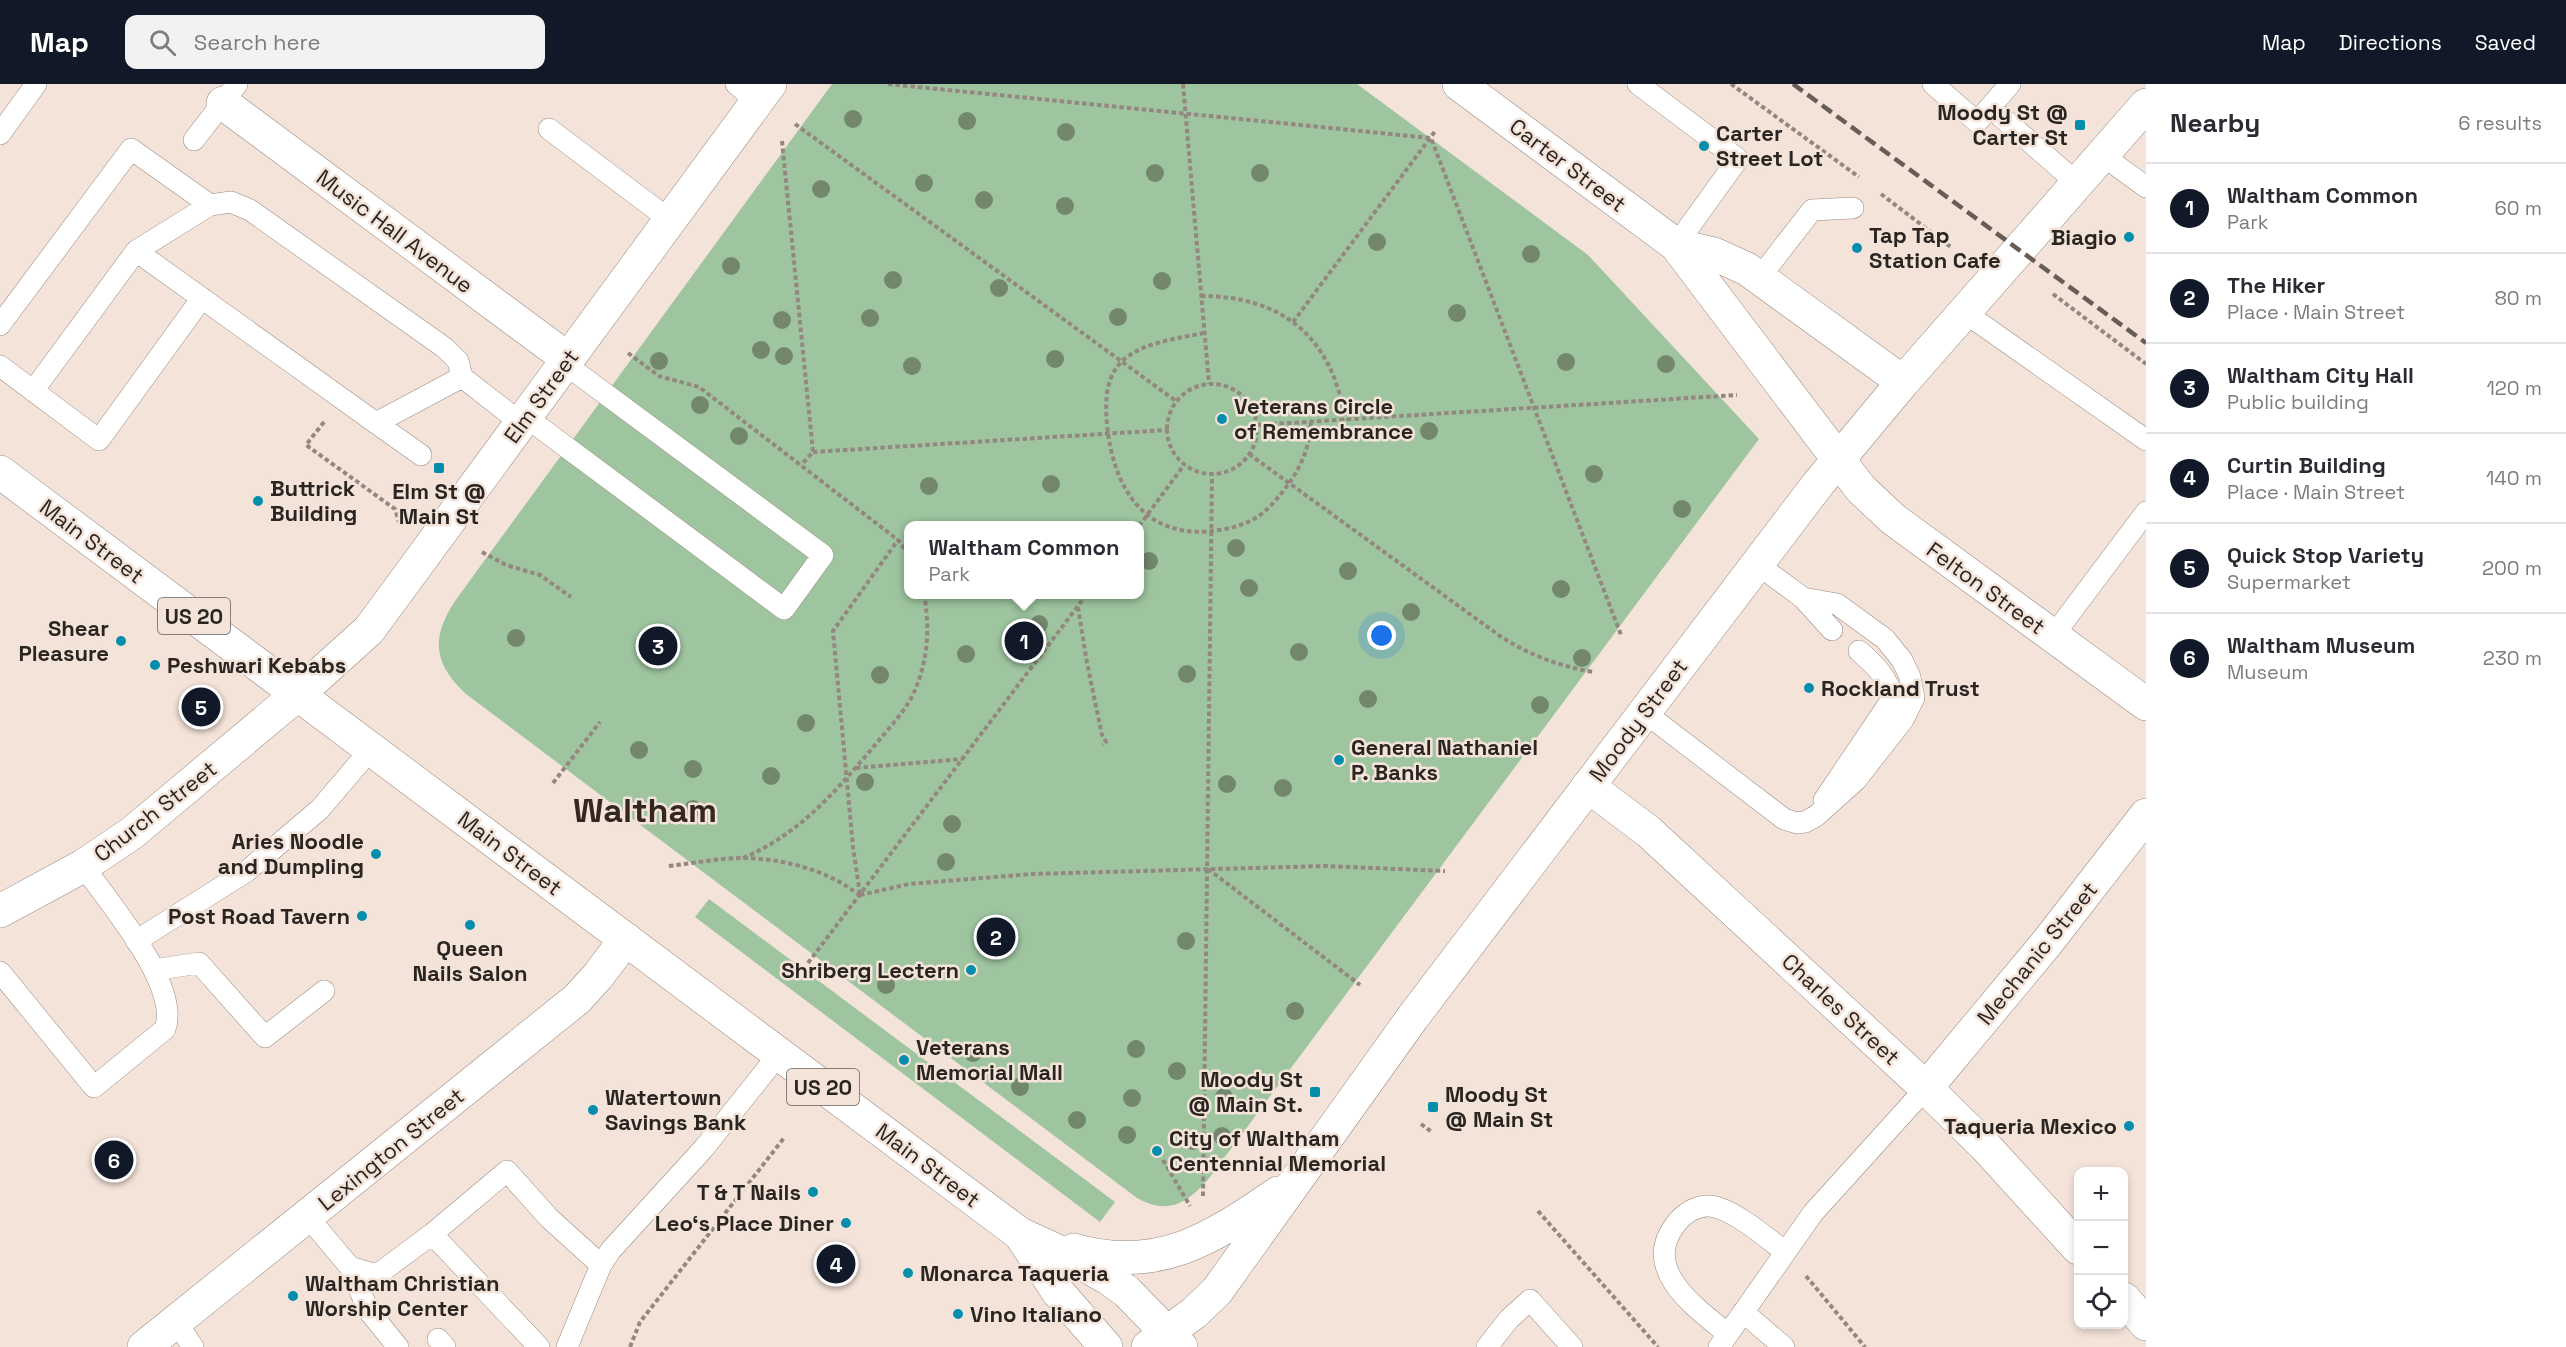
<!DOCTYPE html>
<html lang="en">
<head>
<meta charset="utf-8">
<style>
	:root { --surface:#fff; --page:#f2f2f3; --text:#2b2b33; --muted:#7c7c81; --line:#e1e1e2; --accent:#111827 }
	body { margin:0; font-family:"Space Grotesk",sans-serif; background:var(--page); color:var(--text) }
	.controls { position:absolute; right:18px; bottom:18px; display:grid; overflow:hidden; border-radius:12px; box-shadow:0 3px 9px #0003 }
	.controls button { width:54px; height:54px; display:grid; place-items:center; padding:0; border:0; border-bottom:2px solid var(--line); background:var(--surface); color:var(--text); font:30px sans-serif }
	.you { position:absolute; left:1382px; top:552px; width:21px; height:21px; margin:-15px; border:4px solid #fff; border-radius:50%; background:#1a73e8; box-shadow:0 0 0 9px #1a73e833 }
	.badge { display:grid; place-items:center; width:39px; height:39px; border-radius:50%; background:var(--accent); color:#fff; font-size:20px; font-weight:700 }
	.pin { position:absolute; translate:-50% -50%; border:3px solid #fff; box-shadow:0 2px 6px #0006 }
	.popup { position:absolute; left:904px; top:437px; width:240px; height:78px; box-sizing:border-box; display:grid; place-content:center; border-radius:12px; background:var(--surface); filter:drop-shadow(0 2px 4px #0005); font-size:20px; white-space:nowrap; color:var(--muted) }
	.popup b { font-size:22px; color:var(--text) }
	.popup::after { content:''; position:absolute; left:50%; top:100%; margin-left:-12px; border:12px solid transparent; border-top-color:var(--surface) }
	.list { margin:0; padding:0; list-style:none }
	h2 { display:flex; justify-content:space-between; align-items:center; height:78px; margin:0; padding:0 24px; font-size:26px }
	h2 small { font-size:20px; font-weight:400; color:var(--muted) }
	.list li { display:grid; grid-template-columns:39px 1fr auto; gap:18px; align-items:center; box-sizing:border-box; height:90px; padding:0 24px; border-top:2px solid var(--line) }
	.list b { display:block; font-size:22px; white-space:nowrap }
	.list p { margin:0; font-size:20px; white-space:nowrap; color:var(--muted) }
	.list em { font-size:20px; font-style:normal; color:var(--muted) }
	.icon { flex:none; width:33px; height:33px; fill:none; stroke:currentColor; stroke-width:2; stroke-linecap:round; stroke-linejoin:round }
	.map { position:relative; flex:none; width:2146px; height:1263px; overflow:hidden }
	header { display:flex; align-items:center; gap:36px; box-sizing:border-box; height:84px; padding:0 30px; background:var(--accent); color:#fff }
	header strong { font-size:28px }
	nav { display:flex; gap:33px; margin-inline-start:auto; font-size:21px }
	.search { width:420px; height:54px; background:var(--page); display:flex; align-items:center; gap:15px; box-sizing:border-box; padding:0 21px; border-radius:12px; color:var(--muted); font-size:22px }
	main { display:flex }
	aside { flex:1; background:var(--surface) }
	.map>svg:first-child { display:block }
</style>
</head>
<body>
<header>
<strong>Map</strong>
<div class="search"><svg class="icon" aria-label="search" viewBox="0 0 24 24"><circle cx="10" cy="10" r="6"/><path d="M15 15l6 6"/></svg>Search here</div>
<nav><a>Map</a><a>Directions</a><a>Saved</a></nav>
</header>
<main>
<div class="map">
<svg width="2146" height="1263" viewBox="0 0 2146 1263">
	<rect width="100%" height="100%" fill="#f4e3d9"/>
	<path fill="#9ec5a0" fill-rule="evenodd" d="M832 0H1357L1588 171 1759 355 1210 1093C1189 1118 1169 1132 1137 1114L466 610C433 579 431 554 455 517ZM908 442H1140V510H908Z
		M709 815 1115 1118 1100 1138 695 833Z"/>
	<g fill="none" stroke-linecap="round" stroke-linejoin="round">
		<defs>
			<path id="service" d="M736 0 757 17
				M1638 0 1738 75 1676 161
				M1933 0 1977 38 2010 0
				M1990 23 2077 99
				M549 45 670 136
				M0 50 36 0
				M194 56 237 0
				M2102 71 2146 103
				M136 167 210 121
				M1760 193 1812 126 1853 124
				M1964 228 2146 356
				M0 241 131 65 210 121 231 118 250 126 445 264 458 277 462 293 521 339
				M0 282 99 356 202 214
				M33 307 136 167 376 339 462 293
				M526 333 784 525 823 471 565 280
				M376 339 421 371
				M1803 514 1832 546
				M2053 552 2146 428
				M1644 628 1784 735 1797 739 1805 738 1816 732 1856 696 1903 636 1914 614 1910 593 1902 576 1885 555 1837 520 1803 514 1757 480
				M1824 716 1892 615C1889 594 1875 581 1859 567
				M136 857 247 787 320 725 371 665
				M154 886 199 879 265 953 324 907
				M0 888 94 1003 165 945C181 902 108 817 83 782
				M307 1132 350 1183 377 1191 432 1150 507 1087 549 1134 601 1181
				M432 1150 539 1263
				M350 1183 368 1226 398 1263
				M1743 1228 1784 1263
				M176 1238 193 1263
				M1728 1250C1696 1224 1641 1186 1675 1141 1683 1130 1696 1121 1710 1122 1732 1124 1767 1154 1784 1167
				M438 1255 445 1263
				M567 1263 601 1181 611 1166 704 1064 779 970
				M1487 1263 1509 1235 1530 1216 1572 1263
				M1719 1263 1813 1129 1926 1004"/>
			<path id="minor" d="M223 19 568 275
				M1926 1004 2046 860 2146 731"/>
			<path id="tertiary" d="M1838 375 1861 405 1893 435 2146 620
				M1588 702 1649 748 1926 1004 1985 1062 2078 1164
				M2124 1215 2146 1240"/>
			<path id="secondary" d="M0 827 83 782 132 749 298 610"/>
			<path id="primary" d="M1459 0 1676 161 1838 375
				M1676 161 1714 170 1747 185 1903 298
				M0 388 1020 1150 1068 1172 1108 1194 1126 1207 1181 1263
				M298 610 369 546 770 0
				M1020 1150 1058 1208 1106 1263
				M1074 1166C1158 1190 1211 1155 1278 1109
				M144 1263 577 915 597 893 626 855
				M1148 1263 1194 1229 1217 1207 1413 933 1818 400 1903 298 2146 21"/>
		</defs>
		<use href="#service" stroke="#9a8b81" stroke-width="22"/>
		<use href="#minor" stroke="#9a8b81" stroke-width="34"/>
		<use href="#tertiary" stroke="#9a8b81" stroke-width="34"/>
		<use href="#secondary" stroke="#9a8b81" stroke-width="34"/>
		<use href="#primary" stroke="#9a8b81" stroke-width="34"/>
		<path stroke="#938780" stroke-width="4" stroke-dasharray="4.5 3" stroke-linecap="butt" d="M888 0 1431 54 1621 551
			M1183 0 1209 300
			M1731 0 1859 93
			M795 40 1176 317
			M782 57 813 368 801 381
			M1881 110 1952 164
			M2053 210 2146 280
			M1201 212C1283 212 1333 254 1345 336
			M1293 238 1436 46
			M1204 249C1179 254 1147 258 1127 273 1105 290 1105 315 1107 340 1113 404 1145 458 1219 446 1241 443 1260 435 1274 418 1296 393 1309 371 1311 338
			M628 269 659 292 699 303 898 456 908 470
			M1167 345a45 45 0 1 1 90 0a45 45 0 1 1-90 0Z
			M324 338 306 361 395 425 399 438
			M1257 341 1737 311
			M813 368 1166 346
			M1249 370 1500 552C1529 571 1559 582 1593 588
			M1139 442 1184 381
			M482 468 506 481 540 491 571 513
			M1078 523 1087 579 1102 651 1106 658 1102 661
			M856 684 962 675
			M553 699 600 638
			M743 774C800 750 836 707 875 661 889 644 906 627 915 606 928 576 930 542 924 510
			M669 782C694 779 720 774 744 774 784 775 828 786 859 811
			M1208 785 1360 901
			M860 810 853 763 833 547 898 456
			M860 811 909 800 1032 790 1326 782 1445 787
			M808 879 1087 510
			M1421 1040 1433 1049
			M1163 1076 1190 1122
			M1203 1112 1212 390
			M1538 1127 1658 1263
			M1806 1192 1865 1263
			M630 1263 640 1238 784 1054"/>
		<use href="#service" stroke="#fff" stroke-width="21"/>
		<use href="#minor" stroke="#fff" stroke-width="33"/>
		<use href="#tertiary" stroke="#fff" stroke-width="33"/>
		<use href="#secondary" stroke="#fff" stroke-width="33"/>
		<use href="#primary" stroke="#fff" stroke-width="33"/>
		<path stroke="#665d57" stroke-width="4.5" stroke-dasharray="12 6" stroke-linecap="butt" d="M1793 0 2146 259"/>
	</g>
	<g fill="#73876d">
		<circle cx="853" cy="35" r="9"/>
		<circle cx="967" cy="37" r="9"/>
		<circle cx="1066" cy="48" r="9"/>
		<circle cx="1155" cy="89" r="9"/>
		<circle cx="1260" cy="89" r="9"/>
		<circle cx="924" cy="99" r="9"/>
		<circle cx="821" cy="105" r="9"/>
		<circle cx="984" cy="116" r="9"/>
		<circle cx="1065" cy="122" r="9"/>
		<circle cx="1377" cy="158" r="9"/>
		<circle cx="1531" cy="170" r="9"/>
		<circle cx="731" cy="182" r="9"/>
		<circle cx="893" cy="196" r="9"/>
		<circle cx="1162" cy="197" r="9"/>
		<circle cx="999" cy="204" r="9"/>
		<circle cx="1457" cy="229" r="9"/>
		<circle cx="1118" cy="233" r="9"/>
		<circle cx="870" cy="234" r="9"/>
		<circle cx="782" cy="236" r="9"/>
		<circle cx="761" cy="266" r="9"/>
		<circle cx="784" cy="272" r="9"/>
		<circle cx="1055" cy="275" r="9"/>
		<circle cx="659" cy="277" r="9"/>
		<circle cx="1566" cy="278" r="9"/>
		<circle cx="1666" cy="280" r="9"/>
		<circle cx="912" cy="282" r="9"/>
		<circle cx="700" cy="321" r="9"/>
		<circle cx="1429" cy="347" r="9"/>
		<circle cx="739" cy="352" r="9"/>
		<circle cx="1594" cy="390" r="9"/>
		<circle cx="1051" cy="400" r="9"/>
		<circle cx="929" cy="402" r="9"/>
		<circle cx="1682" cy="425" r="9"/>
		<circle cx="1236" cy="464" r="9"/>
		<circle cx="1149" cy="477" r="9"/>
		<circle cx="1348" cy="487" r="9"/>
		<circle cx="1249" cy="504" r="9"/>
		<circle cx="1561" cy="505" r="9"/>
		<circle cx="1411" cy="528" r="9"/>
		<circle cx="1039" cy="540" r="9"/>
		<circle cx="516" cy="554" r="9"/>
		<circle cx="1299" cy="568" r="9"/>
		<circle cx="966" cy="570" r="9"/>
		<circle cx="1582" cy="574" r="9"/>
		<circle cx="1187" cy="590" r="9"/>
		<circle cx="880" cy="591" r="9"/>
		<circle cx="1368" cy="615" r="9"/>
		<circle cx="1540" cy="621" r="9"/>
		<circle cx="806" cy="639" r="9"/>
		<circle cx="639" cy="666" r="9"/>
		<circle cx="693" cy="685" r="9"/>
		<circle cx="771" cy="692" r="9"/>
		<circle cx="865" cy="698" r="9"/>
		<circle cx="1227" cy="700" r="9"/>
		<circle cx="1283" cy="704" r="9"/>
		<circle cx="693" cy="725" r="9"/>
		<circle cx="952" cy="740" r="9"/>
		<circle cx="946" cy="778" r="9"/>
		<circle cx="1186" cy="857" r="9"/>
		<circle cx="886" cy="901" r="9"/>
		<circle cx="1295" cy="927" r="9"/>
		<circle cx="1136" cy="965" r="9"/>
		<circle cx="973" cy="969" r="9"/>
		<circle cx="1177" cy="987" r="9"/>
		<circle cx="1020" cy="1003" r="9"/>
		<circle cx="1224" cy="1013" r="9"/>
		<circle cx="1132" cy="1014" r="9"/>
		<circle cx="1077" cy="1036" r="9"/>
		<circle cx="1127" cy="1051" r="9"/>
		<circle cx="1222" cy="1052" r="9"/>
		<circle cx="1193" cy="1057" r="9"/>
	</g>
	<g fill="#058eac" stroke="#f4e3d9" stroke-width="2">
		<rect x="2074" y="35" width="12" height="12" rx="3"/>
		<circle cx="1704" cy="62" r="6"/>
		<circle cx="2129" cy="153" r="6"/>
		<circle cx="1857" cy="164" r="6"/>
		<circle cx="1222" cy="335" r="6"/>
		<rect x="433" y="378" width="12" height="12" rx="3"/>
		<circle cx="258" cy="417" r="6"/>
		<circle cx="121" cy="557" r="6"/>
		<circle cx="155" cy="581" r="6"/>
		<circle cx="1809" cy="604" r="6"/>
		<circle cx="1339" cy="676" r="6"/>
		<circle cx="376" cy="770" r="6"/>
		<circle cx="362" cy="832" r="6"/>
		<circle cx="470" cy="841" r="6"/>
		<circle cx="971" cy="886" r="6"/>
		<circle cx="904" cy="976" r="6"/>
		<rect x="1309" y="1002" width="12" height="12" rx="3"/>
		<rect x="1427" y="1017" width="12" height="12" rx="3"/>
		<circle cx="593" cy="1026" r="6"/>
		<circle cx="2129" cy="1042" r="6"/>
		<circle cx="1157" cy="1067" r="6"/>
		<circle cx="813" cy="1108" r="6"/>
		<circle cx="846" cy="1139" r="6"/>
		<circle cx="908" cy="1189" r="6"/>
		<circle cx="293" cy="1212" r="6"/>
		<circle cx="958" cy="1230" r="6"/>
	</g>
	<g text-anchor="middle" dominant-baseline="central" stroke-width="5" stroke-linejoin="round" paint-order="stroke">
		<g fill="#f4e3d9" stroke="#675e58" stroke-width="1.5">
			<rect x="158" y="514" width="72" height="36" rx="4.5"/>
			<rect x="787" y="985" width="72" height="36" rx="4.5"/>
		</g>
		<g font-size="21" font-weight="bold" fill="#2b2521">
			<text x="194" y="532">US 20</text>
			<text x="823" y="1003">US 20</text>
		</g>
		<g font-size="22" font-weight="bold" fill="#2b2521" stroke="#f4e3d9" text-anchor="start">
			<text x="2068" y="28" text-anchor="end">Moody St @<tspan x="2068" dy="25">Carter St</tspan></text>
			<text x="1716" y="49">Carter<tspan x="1716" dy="25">Street Lot</tspan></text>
			<text x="1869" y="151">Tap Tap<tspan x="1869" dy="25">Station Cafe</tspan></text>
			<text x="2117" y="153" text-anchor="end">Biagio</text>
			<text x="1234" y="322">Veterans Circle<tspan x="1234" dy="25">of Remembrance</tspan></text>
			<text x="270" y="404">Buttrick<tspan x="270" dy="25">Building</tspan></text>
			<text x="439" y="407" text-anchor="middle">Elm St @<tspan x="439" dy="25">Main St</tspan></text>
			<text x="109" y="544" text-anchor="end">Shear<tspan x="109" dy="25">Pleasure</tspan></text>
			<text x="167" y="581">Peshwari Kebabs</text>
			<text x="1821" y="604">Rockland Trust</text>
			<text x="1351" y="663">General Nathaniel<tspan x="1351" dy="25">P. Banks</tspan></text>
			<text x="364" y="757" text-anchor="end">Aries Noodle<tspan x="364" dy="25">and Dumpling</tspan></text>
			<text x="350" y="832" text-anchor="end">Post Road Tavern</text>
			<text x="470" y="864" text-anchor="middle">Queen<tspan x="470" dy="25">Nails Salon</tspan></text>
			<text x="959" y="886" text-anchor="end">Shriberg Lectern</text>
			<text x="916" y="963">Veterans<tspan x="916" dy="25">Memorial Mall</tspan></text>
			<text x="1303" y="995" text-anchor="end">Moody St<tspan x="1303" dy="25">@ Main St.</tspan></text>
			<text x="1445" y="1010">Moody St<tspan x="1445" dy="25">@ Main St</tspan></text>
			<text x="605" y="1013">Watertown<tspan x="605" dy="25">Savings Bank</tspan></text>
			<text x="2117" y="1042" text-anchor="end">Taqueria Mexico</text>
			<text x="1169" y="1054">City of Waltham<tspan x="1169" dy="25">Centennial Memorial</tspan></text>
			<text x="801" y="1108" text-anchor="end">T &amp; T Nails</text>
			<text x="834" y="1139" text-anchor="end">Leo‘s Place Diner</text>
			<text x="920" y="1189">Monarca Taqueria</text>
			<text x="305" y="1199">Waltham Christian<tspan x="305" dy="25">Worship Center</tspan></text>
			<text x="970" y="1230">Vino Italiano</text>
		</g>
		<g font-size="22" fill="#2b2521" stroke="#f4e3d9">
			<text transform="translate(1568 81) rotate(37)">Carter Street</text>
			<text transform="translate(395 147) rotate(37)">Music Hall Avenue</text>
			<text transform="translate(541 312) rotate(-54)">Elm Street</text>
			<text transform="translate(92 457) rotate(37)">Main Street</text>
			<text transform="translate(1986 504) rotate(36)">Felton Street</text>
			<text transform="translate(1638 636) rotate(-53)">Moody Street</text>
			<text transform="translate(155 727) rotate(-38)">Church Street</text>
			<text transform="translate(510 769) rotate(37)">Main Street</text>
			<text transform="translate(2037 869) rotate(-51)">Mechanic Street</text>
			<text transform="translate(1841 925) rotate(43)">Charles Street</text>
			<text transform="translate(391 1065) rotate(-39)">Lexington Street</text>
			<text transform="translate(928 1081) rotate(37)">Main Street</text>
		</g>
		<g font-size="34" font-weight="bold" fill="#33271f" stroke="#f4e3d9">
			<text x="645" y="726">Waltham</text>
		</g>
	</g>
</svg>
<div class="controls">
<button>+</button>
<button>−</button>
<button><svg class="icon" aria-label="locate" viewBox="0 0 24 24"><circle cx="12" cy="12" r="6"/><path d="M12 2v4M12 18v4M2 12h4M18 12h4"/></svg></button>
</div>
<div class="you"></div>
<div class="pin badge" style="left:1024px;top:557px">1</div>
<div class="popup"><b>Waltham Common</b>Park</div>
<div class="pin badge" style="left:996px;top:853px">2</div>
<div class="pin badge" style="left:658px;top:562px">3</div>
<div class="pin badge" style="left:836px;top:1180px">4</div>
<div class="pin badge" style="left:201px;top:623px">5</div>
<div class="pin badge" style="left:114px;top:1076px">6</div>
</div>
<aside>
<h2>Nearby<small>6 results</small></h2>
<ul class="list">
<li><span class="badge">1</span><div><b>Waltham Common</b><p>Park</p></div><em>60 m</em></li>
<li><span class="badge">2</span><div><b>The Hiker</b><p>Place · Main Street</p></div><em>80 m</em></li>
<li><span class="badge">3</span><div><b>Waltham City Hall</b><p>Public building</p></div><em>120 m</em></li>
<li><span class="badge">4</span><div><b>Curtin Building</b><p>Place · Main Street</p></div><em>140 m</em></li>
<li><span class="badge">5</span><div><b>Quick Stop Variety</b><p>Supermarket</p></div><em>200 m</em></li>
<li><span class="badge">6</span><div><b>Waltham Museum</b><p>Museum</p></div><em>230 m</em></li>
</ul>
</aside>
</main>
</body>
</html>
